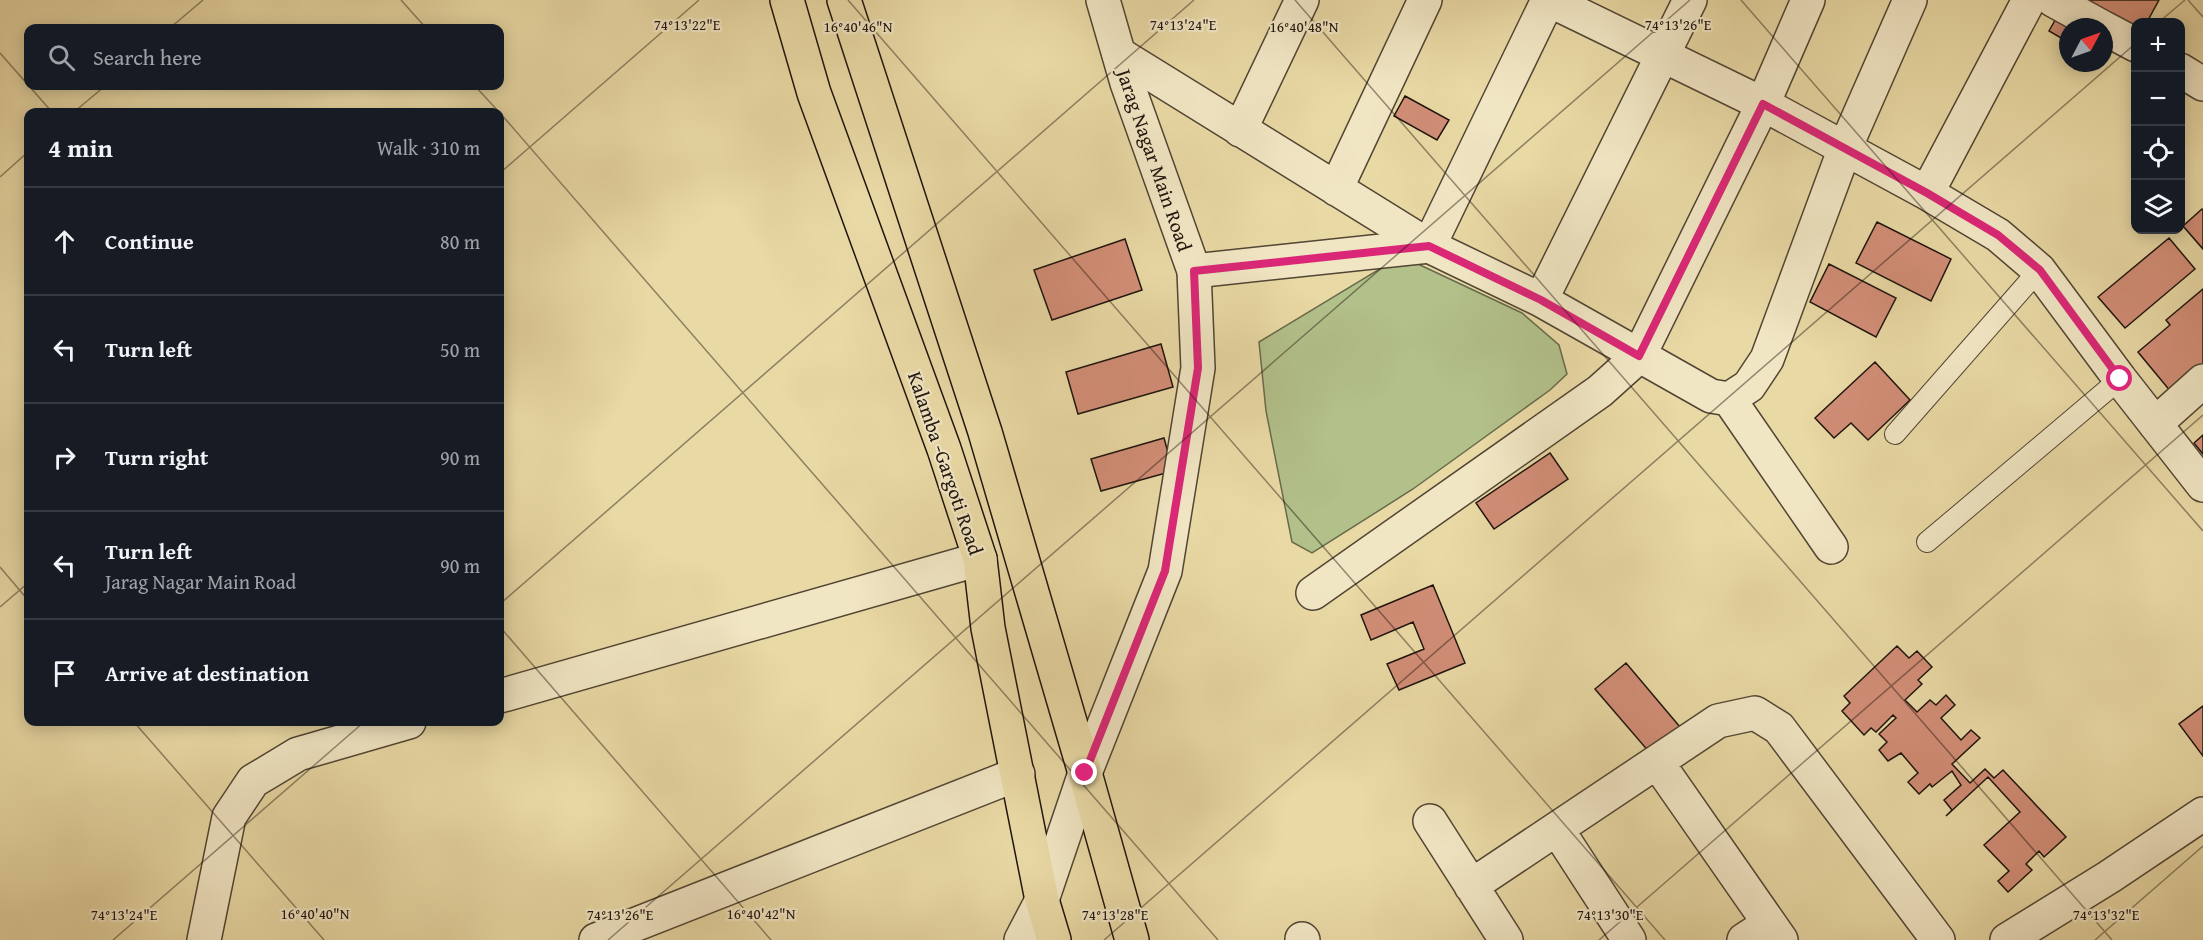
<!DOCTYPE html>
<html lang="en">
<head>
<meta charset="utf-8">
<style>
	:root { --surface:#171b24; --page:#242831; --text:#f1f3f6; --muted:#9ea1a6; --line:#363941 }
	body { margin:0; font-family:"Gentium Book Plus",serif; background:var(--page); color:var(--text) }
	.controls { position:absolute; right:18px; top:18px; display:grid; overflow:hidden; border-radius:12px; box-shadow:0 3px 15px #0003 }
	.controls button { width:54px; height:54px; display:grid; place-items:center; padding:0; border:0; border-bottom:2px solid var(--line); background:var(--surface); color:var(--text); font:30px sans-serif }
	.compass { position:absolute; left:2059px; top:18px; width:54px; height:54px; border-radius:50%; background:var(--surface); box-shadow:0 3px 15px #0003; rotate:49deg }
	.stop { position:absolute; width:18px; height:18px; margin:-14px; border:4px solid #db2777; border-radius:50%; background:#fff }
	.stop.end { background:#db2777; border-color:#fff; box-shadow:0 2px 6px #0008 }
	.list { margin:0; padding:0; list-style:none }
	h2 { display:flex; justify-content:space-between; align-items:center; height:78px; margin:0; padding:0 24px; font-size:26px }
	h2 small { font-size:20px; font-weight:400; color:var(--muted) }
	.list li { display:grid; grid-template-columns:39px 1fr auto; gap:18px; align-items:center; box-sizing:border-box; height:108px; padding:0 24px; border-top:2px solid var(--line) }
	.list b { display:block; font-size:22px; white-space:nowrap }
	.list p { margin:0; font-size:20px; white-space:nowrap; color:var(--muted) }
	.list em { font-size:20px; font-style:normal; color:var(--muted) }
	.icon { flex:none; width:33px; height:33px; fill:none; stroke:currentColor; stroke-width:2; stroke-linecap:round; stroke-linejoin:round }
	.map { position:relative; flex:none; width:2203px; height:940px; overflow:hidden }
	.search { position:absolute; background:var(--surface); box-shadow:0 3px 15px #0003; left:24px; top:24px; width:480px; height:66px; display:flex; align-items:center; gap:15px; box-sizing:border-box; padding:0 21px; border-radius:12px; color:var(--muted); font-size:22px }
	.panel { position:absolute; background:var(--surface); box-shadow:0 3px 15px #0003; left:24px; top:108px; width:480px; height:618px; border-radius:12px }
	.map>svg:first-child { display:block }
</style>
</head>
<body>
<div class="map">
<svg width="2203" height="940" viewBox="0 0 2203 940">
	<rect width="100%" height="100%" fill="#e9d9a5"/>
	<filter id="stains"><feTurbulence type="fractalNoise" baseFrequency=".00333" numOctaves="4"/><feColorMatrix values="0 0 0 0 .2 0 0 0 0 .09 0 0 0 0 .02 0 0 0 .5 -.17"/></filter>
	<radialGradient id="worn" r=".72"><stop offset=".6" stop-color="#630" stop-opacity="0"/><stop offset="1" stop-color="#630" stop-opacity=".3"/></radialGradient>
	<path fill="#b2c08a" stroke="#686a4c" stroke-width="1.5" d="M1401 256 1522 313 1559 345 1567 374 1550 390 1413 489 1312 553 1292 542 1266 411 1259 342Z"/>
	<path fill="#d28e77" stroke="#1e140e" stroke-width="1.5" d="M2081 0H2159L2147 22H2136V33Z
		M2062 8 2068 27V42L2049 31Z
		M1405 96 1449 120 1437 140 1394 116Z
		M2202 209 2203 210V249L2183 226Z
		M1877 222 1951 259 1931 301 1856 263Z
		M2169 238 2195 269 2125 328 2098 297Z
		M1125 239 1142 290 1052 320 1034 270Z
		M1829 264 1896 298 1876 337 1810 302Z
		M2203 289V375L2176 398 2138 352 2170 325 2166 320Z
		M1161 344 1173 387 1078 414 1066 372Z
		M1875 362 1910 400 1868 440 1851 423 1834 438 1815 418Z
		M2203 435V454L2194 443Z
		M1164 438 1173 471 1101 491 1091 459Z
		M1550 453 1568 479 1494 529 1476 503Z
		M1433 585 1465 663 1399 690 1387 664 1424 649 1413 622 1371 640 1361 615Z
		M1897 646 1909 658 1917 651 1932 667 1918 680 1922 684 1905 700 1917 712 1930 700 1936 705 1946 695 1955 705 1941 718 1961 740 1971 730 1980 738 1952 764 1970 783 1985 769 1994 778 2003 770 2066 837 2044 857 2039 851 2026 864 2032 870 2008 892 1998 881 2009 871 1984 845 2020 812 1988 777 1946 816 1952 810 1944 800 1961 785 1952 771 1932 787 1930 784 1919 794 1908 782 1918 773 1901 753 1888 761 1879 750 1887 742 1879 734 1896 718 1893 715 1876 732 1871 728 1864 735 1842 711 1850 703 1844 696Z
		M1626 663 1680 727 1650 753 1595 689Z
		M2203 706V756L2179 724Z"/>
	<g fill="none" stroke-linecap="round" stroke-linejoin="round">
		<defs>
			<path id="service" d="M1895 434 2039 270
				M1927 542 2120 379"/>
			<path id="minor" d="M1549 0 1763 104 1927 193 1998 235 2039 270 2120 379 2203 485
				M2053 0 2102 27
				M2104 28 2136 45
				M1119 54 1429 246 1541 300 1711 396 1729 399 1749 386 1767 359 1845 148 1910 0
				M2180 70 2203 84
				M1240 130 1302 0
				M1336 189 1425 0
				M1927 193 2029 0
				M1194 271 1429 246 1548 0
				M1541 300 1690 0
				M1729 399 1831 547
				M2155 424 2203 381
				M1313 593 1600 391 1639 356 1763 104 1808 0
				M500 696 980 559
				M1657 762 1781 940
				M1430 821 1506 940
				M1557 829 1629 940
				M1471 886 1718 721 1755 713 1779 728 1938 940
				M1302 939 1303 940
				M204 940 229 817 253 781 298 754 409 722
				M596 940 1018 774
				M1744 940 1769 924
				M2007 940 2109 877 2203 814"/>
			<path id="tertiary" d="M1021 940 1042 900 1085 773 1165 571 1198 368 1194 271 1127 83 1103 0"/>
			<path id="primary" d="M787 0 814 93 944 449 980 559 988 628 1042 900 1054 940
				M844 0 985 432 1085 773 1132 940"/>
		</defs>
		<use href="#service" stroke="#514534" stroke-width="22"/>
		<use href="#minor" stroke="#514534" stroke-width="36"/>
		<use href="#tertiary" stroke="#514534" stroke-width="36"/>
		<use href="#primary" stroke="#1e140e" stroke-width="36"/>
		<use href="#service" stroke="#f1e6c4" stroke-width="20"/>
		<use href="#minor" stroke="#f1e6c4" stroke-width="33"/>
		<use href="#tertiary" stroke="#f1e6c4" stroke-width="33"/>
		<use href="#primary" stroke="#e9d9a5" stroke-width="33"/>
	</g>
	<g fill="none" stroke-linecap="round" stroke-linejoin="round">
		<path stroke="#db2777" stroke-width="8" d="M1085 773 1165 571 1198 368 1194 271 1429 246 1541 300 1639 356 1763 104 1927 193 1998 235 2040 270 2120 379"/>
	</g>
	<path fill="none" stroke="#1e140e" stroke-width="1.5" stroke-opacity="0.45" d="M401 0 426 28M848 0 1665 940M1295 0 2112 940M1741 0 2203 531M2188 0 2203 17M2159 22 2185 0M170 28 203 0M0 53 52 112M475 86 499 112M74 112 105 86M500 113 1218 940M500 173 699 0M0 177 28 152M0 567 28 600M500 604 1194 0M0 607 28 583M500 627 771 940M134 722 324 940M113 940 364 722M608 940 1690 0M1104 940 2136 43M1599 940 2203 415M2095 940 2203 846"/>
	<g text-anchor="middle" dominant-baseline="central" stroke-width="4.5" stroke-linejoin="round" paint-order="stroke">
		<g font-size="20" fill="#1e140e" stroke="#f1e6c4">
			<text transform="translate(1155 160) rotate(71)">Jarag Nagar Main Road</text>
			<text transform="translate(946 463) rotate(71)">Kalamba -Gargoti Road</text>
		</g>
	</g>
	<g font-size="15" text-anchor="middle" fill="#1e140e" stroke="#f1e6c4" stroke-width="4.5" stroke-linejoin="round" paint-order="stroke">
		<text x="687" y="30">74°13'22"E</text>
		<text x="1183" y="30">74°13'24"E</text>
		<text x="1678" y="30">74°13'26"E</text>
		<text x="858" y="32">16°40'46"N</text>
		<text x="1304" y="32">16°40'48"N</text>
		<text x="315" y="919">16°40'40"N</text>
		<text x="761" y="919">16°40'42"N</text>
		<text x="124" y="920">74°13'24"E</text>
		<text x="620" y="920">74°13'26"E</text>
		<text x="1115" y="920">74°13'28"E</text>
		<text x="1610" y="920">74°13'30"E</text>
		<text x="2106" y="920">74°13'32"E</text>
	</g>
	<rect width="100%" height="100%" filter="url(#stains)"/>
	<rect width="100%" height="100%" fill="url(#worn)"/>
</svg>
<div class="controls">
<button>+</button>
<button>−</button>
<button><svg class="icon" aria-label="locate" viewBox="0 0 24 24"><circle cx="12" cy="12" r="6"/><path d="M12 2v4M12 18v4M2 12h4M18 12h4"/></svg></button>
<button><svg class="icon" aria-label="layers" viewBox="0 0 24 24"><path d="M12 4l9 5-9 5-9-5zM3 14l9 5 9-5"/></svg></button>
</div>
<svg class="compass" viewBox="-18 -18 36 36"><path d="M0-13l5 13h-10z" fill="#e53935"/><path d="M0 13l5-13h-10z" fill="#9ea1a6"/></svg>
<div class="stop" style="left:2120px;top:379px"></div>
<div class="stop end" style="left:1085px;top:773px"></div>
<div class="search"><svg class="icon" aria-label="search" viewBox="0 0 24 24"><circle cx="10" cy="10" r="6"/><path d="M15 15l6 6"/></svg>Search here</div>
<section class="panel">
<h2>4 min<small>Walk · 310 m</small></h2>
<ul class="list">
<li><svg class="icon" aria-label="ahead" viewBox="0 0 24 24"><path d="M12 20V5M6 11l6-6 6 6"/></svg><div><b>Continue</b></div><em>80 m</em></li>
<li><svg class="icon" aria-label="left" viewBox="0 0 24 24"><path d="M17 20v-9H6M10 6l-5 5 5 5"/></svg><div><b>Turn left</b></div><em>50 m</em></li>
<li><svg class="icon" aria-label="right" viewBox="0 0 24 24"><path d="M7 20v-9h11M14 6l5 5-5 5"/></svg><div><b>Turn right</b></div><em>90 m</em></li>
<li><svg class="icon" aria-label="left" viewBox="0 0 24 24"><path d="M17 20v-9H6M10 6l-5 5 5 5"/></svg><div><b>Turn left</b><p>Jarag Nagar Main Road</p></div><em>90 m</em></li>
<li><svg class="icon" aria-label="arrive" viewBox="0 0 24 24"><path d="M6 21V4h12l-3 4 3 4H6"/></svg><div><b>Arrive at destination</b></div></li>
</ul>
</section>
</div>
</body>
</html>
